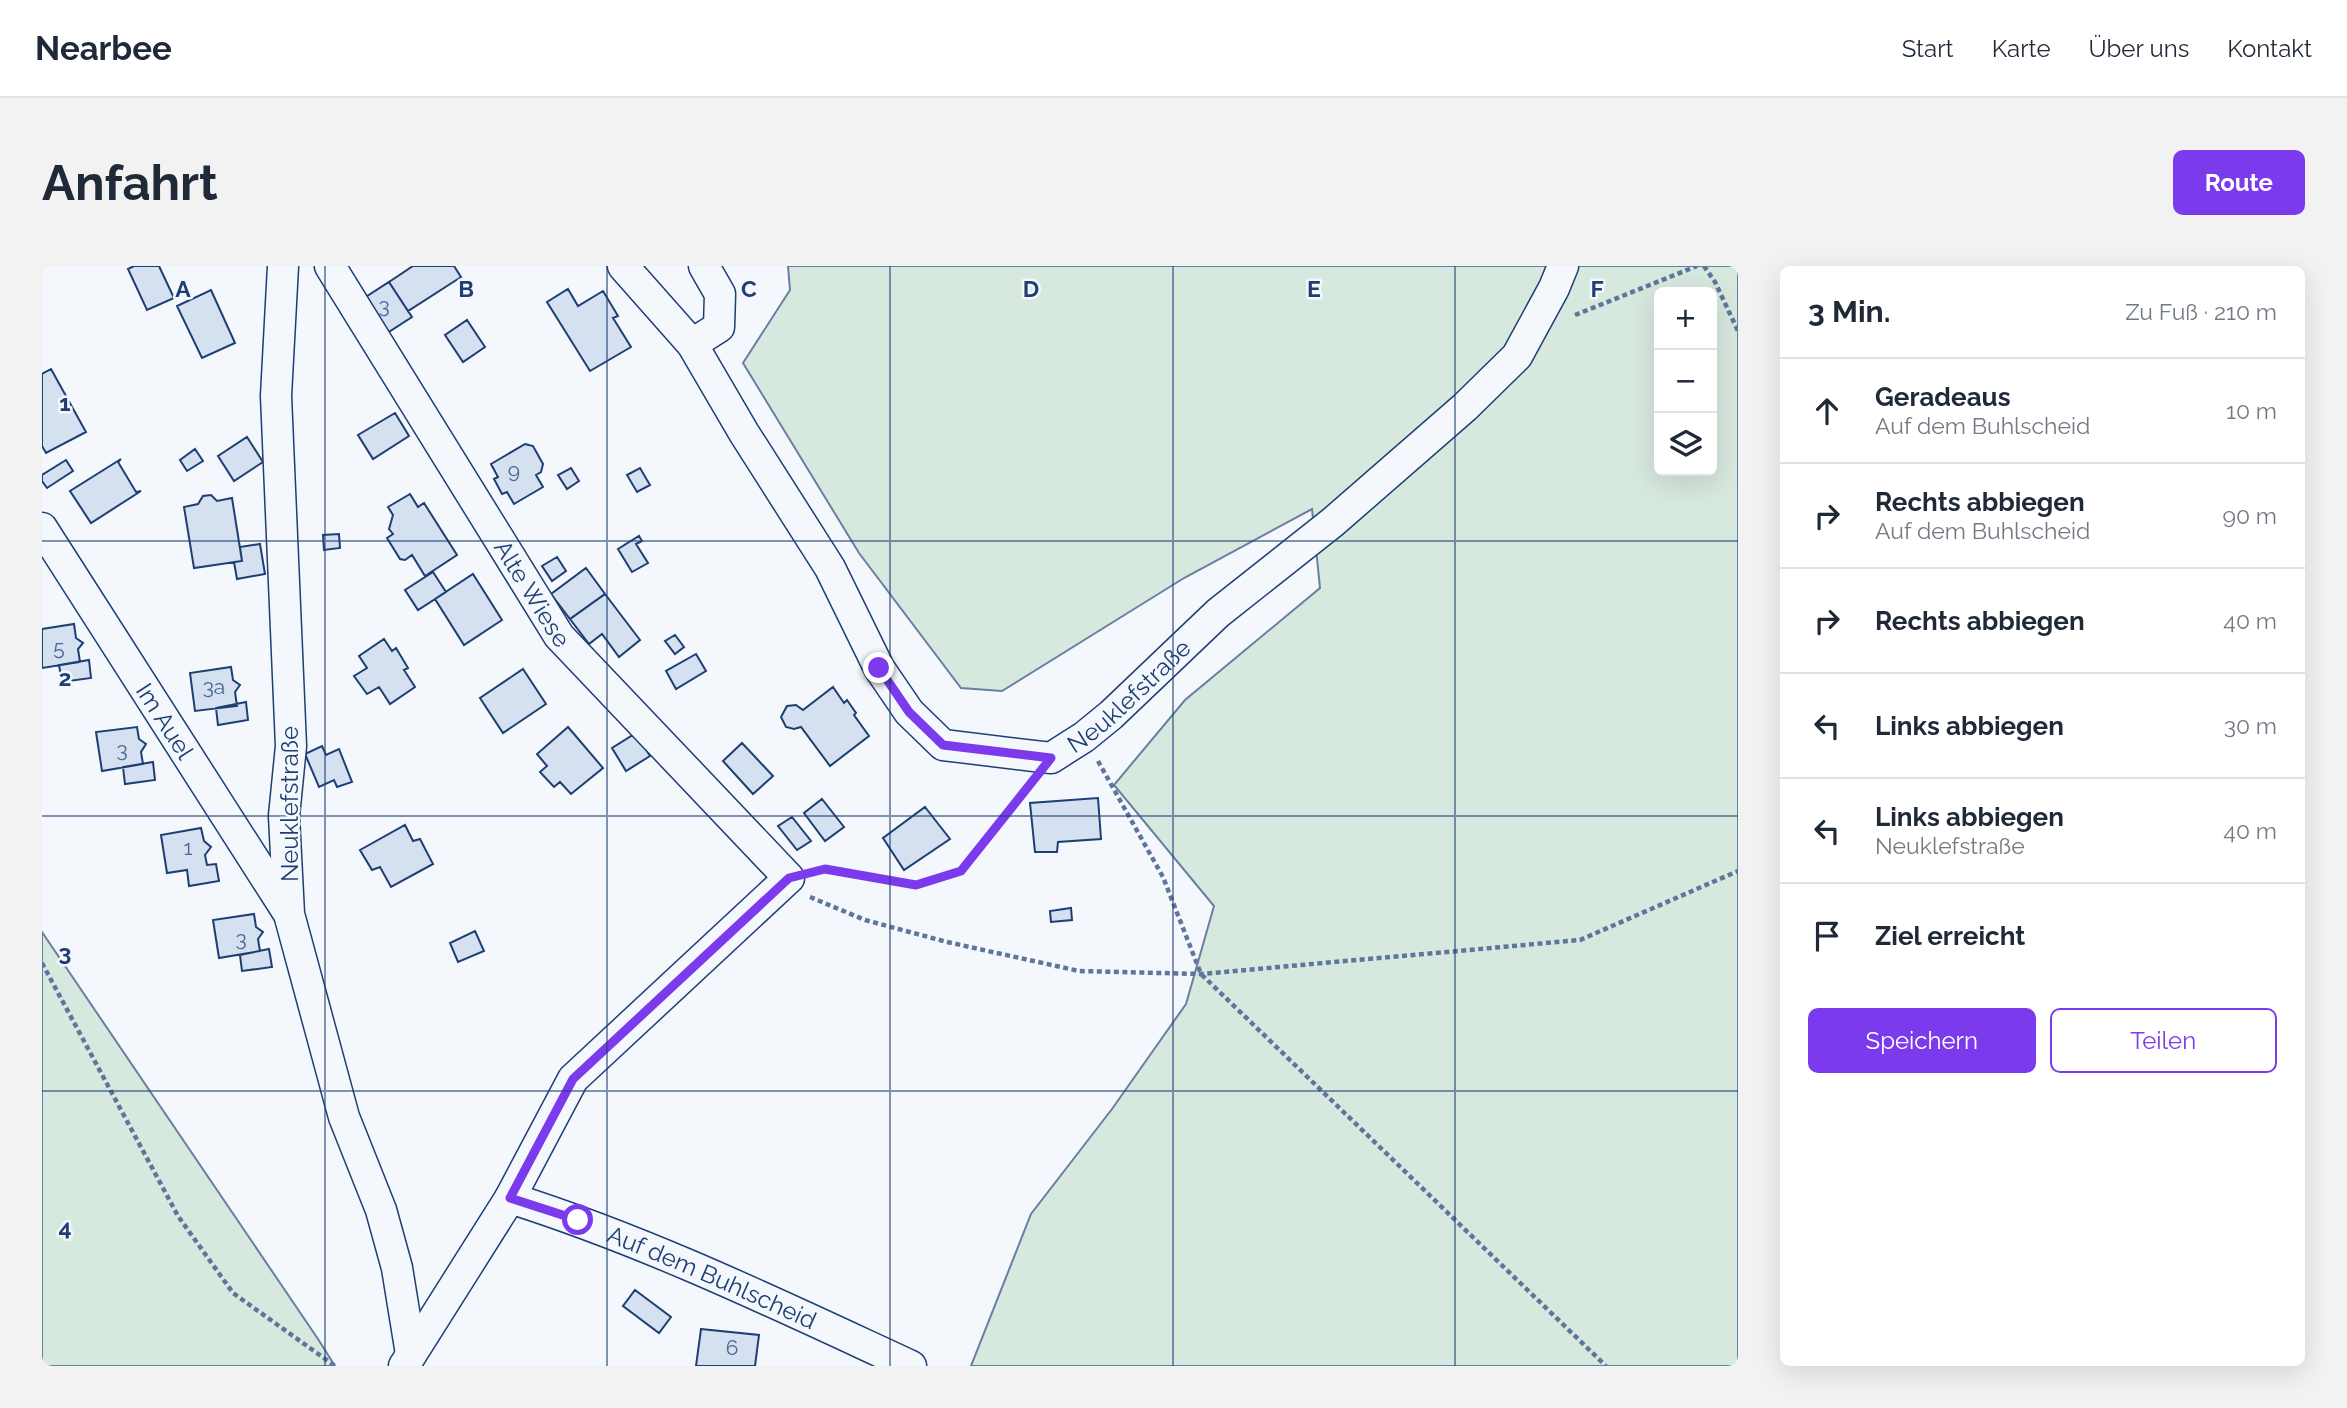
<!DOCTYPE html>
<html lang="de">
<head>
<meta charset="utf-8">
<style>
	:root { --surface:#fff; --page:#f2f2f3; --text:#1f2937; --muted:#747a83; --line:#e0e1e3; --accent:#7c3aed }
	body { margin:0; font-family:Raleway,sans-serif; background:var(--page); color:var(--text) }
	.controls { position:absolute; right:21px; top:21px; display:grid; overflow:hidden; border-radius:10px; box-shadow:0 7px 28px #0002 }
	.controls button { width:63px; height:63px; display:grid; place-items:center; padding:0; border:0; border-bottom:2px solid var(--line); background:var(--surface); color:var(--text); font:35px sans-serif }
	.stop { position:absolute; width:21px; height:21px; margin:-16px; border:5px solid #7c3aed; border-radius:50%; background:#fff }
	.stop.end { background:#7c3aed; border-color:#fff; box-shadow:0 2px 7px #0008 }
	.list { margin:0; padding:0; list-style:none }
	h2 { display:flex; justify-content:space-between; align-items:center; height:91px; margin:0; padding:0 28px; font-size:30px }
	h2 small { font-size:23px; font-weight:400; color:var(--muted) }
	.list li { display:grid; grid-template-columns:46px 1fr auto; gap:21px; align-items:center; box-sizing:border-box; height:105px; padding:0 28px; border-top:2px solid var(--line) }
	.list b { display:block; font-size:26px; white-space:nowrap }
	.list p { margin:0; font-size:23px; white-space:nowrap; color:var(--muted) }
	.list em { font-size:23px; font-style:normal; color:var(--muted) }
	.actions { display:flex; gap:14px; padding:21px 28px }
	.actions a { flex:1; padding:16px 0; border:2px solid var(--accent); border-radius:10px; text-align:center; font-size:24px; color:var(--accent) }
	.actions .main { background:var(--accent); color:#fff }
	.icon { flex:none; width:38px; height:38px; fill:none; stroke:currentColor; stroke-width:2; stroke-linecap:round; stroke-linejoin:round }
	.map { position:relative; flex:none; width:1696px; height:1100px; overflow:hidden; border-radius:10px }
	header { display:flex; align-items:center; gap:42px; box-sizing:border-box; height:98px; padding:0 35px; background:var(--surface); border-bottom:2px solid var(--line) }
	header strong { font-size:33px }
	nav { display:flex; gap:38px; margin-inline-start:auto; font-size:24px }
	.intro { display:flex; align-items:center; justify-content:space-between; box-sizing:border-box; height:168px; padding:0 42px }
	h1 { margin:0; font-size:49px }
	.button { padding:18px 32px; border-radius:10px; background:var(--accent); color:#fff; font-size:24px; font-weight:700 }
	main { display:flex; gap:42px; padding:0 42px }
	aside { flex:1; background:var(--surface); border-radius:10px; box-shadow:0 7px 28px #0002 }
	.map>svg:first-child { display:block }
</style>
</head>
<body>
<header>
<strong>Nearbee</strong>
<nav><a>Start</a><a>Karte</a><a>Über uns</a><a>Kontakt</a></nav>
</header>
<div class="intro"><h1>Anfahrt</h1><a class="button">Route</a></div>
<main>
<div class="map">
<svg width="1696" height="1100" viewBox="0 0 1696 1100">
	<rect width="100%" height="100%" fill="#f4f7fb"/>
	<path fill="#d7e8df" stroke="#687fa3" stroke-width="2" fill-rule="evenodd" d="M746 0H1696V1100H929L989 948 1070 843 1144 738 1172 640 1072 519 1143 434 1278 322 1270 243 1142 312 960 425 919 422 817 287 701 97 748 24ZM1617 26H1670V205H1617Z
		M0 666 276 1073 293 1100H0Z"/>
	<path fill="#d5e0f0" stroke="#1d3f73" stroke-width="2" d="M92 0H117L132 32 105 44 86 3Z
		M371 0H412L419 11 366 45 347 16Z
		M347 16 370 51 342 69 319 34Z
		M526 23 536 40 561 25 576 50 571 52 589 81 548 105 505 36Z
		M169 24 193 77 160 92 135 40Z
		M425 54 443 81 421 96 403 69Z
		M9 103 44 166 4 187 0 180V108Z
		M353 147 367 170 331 193 316 169Z
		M205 171 221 196 192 215 176 190Z
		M483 178 491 180 501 198 499 206 494 209 501 221 472 238 465 226 460 228 452 213 456 211 449 198Z
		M153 183 161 195 145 205 138 194Z
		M79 193 76 196 94 226 99 225 49 257 28 225Z
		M24 194 31 205 5 222 0 215V209Z
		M529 202 537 215 525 223 516 209Z
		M598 202 608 219 595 226 585 209Z
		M368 228 376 241 382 237 415 289 383 310 370 289 363 294 358 293 345 272 351 268 347 263 351 249 346 241Z
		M169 229 175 235 190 232 200 295 152 302 142 241 156 238 161 230Z
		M297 268 298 282 282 284 281 269Z
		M597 270 600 275 594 278 606 297 590 306 576 283Z
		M218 278 223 308 195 313 192 296 200 295 198 281Z
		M515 291 524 305 510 315 500 300Z
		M544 302 563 328 528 353 509 328Z
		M391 306 404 326 376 344 363 324Z
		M431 308 460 354 422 379 393 333Z
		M563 328 598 374 577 391 560 368 547 378 528 353Z
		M32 358 34 372 41 377 36 383 38 396 0 402V363Z
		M633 369 642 381 633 388 623 375Z
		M342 373 350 385 354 382 366 402 362 404 373 421 348 438 337 421 325 428 312 410 325 402 317 390Z
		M654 388 664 405 634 423 624 405Z
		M47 394 49 412 20 416 17 399Z
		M189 401 191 414 198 419 193 426 195 440 153 445 148 407Z
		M481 403 504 438 461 467 438 432Z
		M791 421 802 437 805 434 814 447 812 449 827 470 788 500 759 461 752 463 744 461 739 451 745 440 754 439 761 444Z
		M204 436 206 454 176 459 174 442Z
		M95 461 97 473 104 478 99 486 101 498 60 505 54 466Z
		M526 461 561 502 529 528 518 516 512 521 498 506 505 500 495 488Z
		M594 467 608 490 584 505 570 482Z
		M700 477 731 510 711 528 681 495Z
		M280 480 284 489 297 483 310 516 295 521 292 514 277 521 263 488Z
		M111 496 113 514 83 518 81 501Z
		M1056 532 1059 573 1016 576 1015 586H993L988 537Z
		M780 533 802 561 783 575 762 547Z
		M883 541 908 573 862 604 841 572Z
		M750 551 769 575 755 584 736 560Z
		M363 559 371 575 378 573 391 598 349 621 338 601 330 604 318 584Z
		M159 562 162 575 169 581 163 589 165 599 174 598 177 615 147 620 145 604 125 607 119 569Z
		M1029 642 1030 654 1009 656 1008 645Z
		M212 648 214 661 221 666 216 673 218 685 177 692 171 654Z
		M433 665 442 685 416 696 408 677Z
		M227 683 230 701 200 705 198 689Z
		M593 1024 629 1051 617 1067 581 1040Z
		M659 1063 717 1069 713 1100H654Z"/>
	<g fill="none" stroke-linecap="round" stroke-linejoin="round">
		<defs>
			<g id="street">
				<path d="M241 0 234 130 249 480 242 550 247 648 302 851 339 944 355 1002 369 1088"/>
				<path id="s1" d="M288 0 517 370 747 612 531 813 468 932 362 1100"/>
				<path id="s2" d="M581 0 650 78 702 167 788 302 837 402 867 446 901 479 1009 492 1042 471 1069 449 1176 347 1291 256 1423 141 1475 90 1512 22 1521 0"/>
				<path d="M650 78 677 61 678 28 662 0"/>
				<path id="s3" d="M0 262 245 645"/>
				<path id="s4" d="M468 932C607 976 737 1039 869 1100"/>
			</g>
		</defs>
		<use href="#street" stroke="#1d3f73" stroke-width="33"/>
		<path stroke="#5e769c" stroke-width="4.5" stroke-dasharray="5 3.5" stroke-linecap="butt" d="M1662 0 1673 16 1696 65
			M1533 49 1655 0
			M1056 495 1121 611 1159 708 1564 1100
			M775 605 783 603 874 619 919 605 987 520
			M768 631 823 654 905 676 1037 705 1159 708 1538 674 1696 605
			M0 697 136 950 191 1027 293 1100"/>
		<use href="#street" stroke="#f4f7fb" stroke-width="30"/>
	</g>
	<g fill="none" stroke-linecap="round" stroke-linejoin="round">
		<path stroke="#7c3aed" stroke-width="9" d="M536 954 468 932 531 813 747 612 783 603 874 619 919 605 1009 492 901 479 867 446 837 402"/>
	</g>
	<path fill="none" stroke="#1d3f73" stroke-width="2" stroke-opacity="0.55" d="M283 0V1100M565 0V1100M848 0V1100M1131 0V1100M1413 0V1100M0 275H1696M0 550H1696M0 825H1696"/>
	<g text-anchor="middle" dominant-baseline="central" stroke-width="5" stroke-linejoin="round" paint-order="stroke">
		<g font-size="21" fill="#4b6792">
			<text x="342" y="39">3</text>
			<text x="472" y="204">9</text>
			<text x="17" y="381">5</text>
			<text x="172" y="420">3a</text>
			<text x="80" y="483">3</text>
			<text x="146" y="581">1</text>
			<text x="199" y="672">3</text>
			<text x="690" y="1081">6</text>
		</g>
		<g font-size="24" fill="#1d3f73" stroke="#f4f7fb">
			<text stroke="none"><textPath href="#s1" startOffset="385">Alte Wiese</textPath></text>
			<text stroke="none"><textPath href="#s2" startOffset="788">Neuklefstraße</textPath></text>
			<text stroke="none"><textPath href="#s3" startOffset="229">Im Auel</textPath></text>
			<text transform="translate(247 538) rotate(-90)">Neuklefstraße</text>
			<text stroke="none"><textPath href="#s4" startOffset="217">Auf dem Buhlscheid</textPath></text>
		</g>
	</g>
	<g font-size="23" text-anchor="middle" font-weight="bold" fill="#1d3f73" stroke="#f4f7fb" stroke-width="5" stroke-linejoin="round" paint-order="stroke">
		<text x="141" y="31">A</text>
		<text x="424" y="31">B</text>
		<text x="707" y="31">C</text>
		<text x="989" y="31">D</text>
		<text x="1272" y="31">E</text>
		<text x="1555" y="31">F</text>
		<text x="23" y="145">1</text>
		<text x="23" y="420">2</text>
		<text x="23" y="695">3</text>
		<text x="23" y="970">4</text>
	</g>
</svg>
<div class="controls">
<button>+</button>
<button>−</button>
<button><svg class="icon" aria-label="layers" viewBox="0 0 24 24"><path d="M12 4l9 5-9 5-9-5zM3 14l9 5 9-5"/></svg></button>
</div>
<div class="stop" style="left:536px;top:954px"></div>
<div class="stop end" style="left:837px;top:402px"></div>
</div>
<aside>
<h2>3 Min.<small>Zu Fuß · 210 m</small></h2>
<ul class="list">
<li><svg class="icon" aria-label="ahead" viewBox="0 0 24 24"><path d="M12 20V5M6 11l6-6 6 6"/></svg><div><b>Geradeaus</b><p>Auf dem Buhlscheid</p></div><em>10 m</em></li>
<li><svg class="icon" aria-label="right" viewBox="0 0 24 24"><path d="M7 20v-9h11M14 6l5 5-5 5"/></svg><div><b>Rechts abbiegen</b><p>Auf dem Buhlscheid</p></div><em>90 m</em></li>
<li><svg class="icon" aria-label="right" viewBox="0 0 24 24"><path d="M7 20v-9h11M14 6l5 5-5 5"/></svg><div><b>Rechts abbiegen</b></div><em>40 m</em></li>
<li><svg class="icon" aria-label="left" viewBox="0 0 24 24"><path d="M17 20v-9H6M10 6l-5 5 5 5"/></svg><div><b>Links abbiegen</b></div><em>30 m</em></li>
<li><svg class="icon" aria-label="left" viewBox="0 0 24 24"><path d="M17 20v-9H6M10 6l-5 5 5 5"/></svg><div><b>Links abbiegen</b><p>Neuklefstraße</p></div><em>40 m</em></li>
<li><svg class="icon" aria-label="arrive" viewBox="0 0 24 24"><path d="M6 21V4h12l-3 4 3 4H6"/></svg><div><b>Ziel erreicht</b></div></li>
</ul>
<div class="actions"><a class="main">Speichern</a><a>Teilen</a></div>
</aside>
</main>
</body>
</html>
